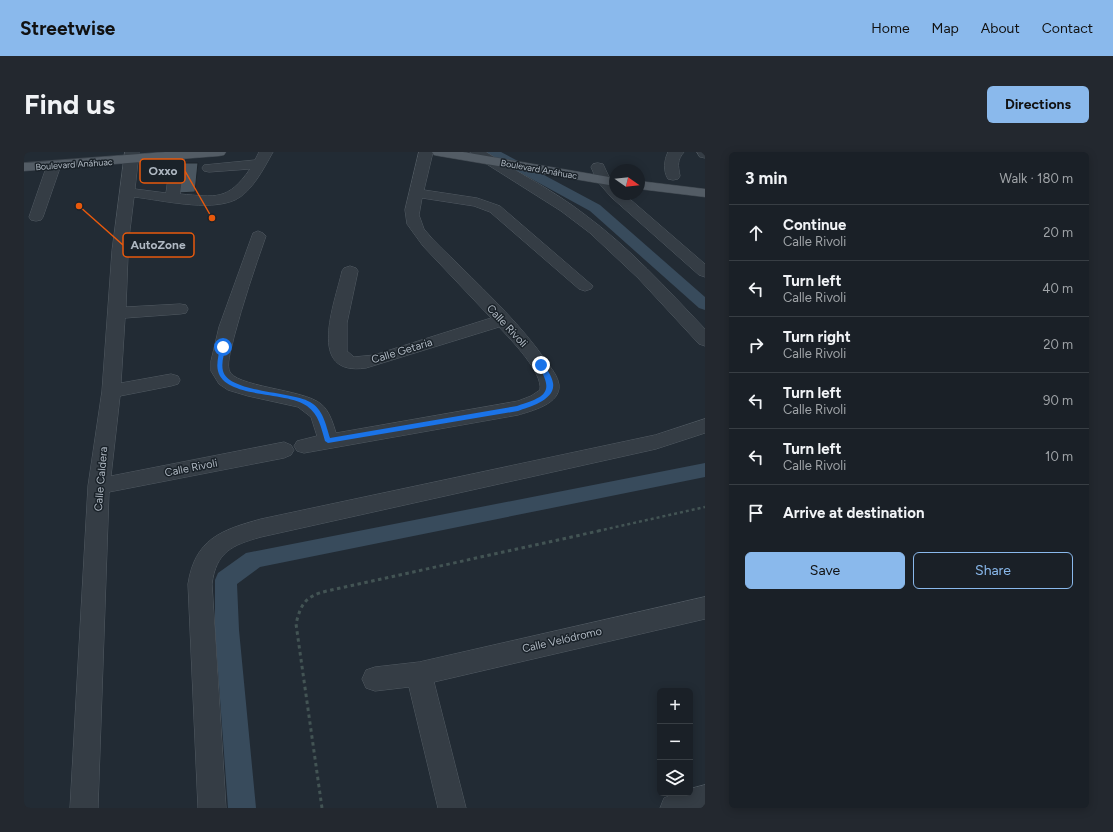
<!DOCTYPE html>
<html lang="en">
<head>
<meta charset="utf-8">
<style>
	:root { --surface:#1a2027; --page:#23282f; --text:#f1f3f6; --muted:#9fa3a7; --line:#383e44; --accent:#8ab9ec }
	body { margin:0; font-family:Figtree,sans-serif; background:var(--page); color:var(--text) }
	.controls { position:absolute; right:12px; bottom:12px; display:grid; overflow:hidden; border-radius:6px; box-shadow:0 2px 10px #0003 }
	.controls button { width:36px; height:36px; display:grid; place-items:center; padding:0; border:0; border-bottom:1px solid var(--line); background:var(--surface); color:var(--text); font:20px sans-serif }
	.compass { position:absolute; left:585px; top:12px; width:36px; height:36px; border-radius:50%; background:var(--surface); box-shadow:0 2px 10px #0003; rotate:104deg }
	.stop { position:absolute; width:12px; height:12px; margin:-9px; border:3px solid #1a73e8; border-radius:50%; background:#fff }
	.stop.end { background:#1a73e8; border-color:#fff; box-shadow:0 1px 4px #0008 }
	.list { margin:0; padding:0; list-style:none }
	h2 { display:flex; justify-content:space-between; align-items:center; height:52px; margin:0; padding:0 16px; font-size:17px }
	h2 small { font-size:13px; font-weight:400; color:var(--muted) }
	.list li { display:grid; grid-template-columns:26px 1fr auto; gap:12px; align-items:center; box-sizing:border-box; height:56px; padding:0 16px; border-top:1px solid var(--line) }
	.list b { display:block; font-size:15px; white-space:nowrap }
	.list p { margin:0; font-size:13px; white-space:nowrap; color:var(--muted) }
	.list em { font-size:13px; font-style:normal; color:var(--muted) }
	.actions { display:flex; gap:8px; padding:12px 16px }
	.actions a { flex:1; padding:9px 0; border:1px solid var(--accent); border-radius:6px; text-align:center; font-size:14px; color:var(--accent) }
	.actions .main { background:var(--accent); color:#111 }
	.icon { flex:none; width:22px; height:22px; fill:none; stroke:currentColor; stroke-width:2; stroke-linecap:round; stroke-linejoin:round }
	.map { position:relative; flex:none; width:681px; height:656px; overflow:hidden; border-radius:6px }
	header { display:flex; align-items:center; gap:24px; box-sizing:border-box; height:56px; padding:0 20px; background:var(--accent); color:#111 }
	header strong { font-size:19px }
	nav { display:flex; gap:22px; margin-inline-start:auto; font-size:14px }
	.intro { display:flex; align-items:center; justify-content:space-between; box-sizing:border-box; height:96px; padding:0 24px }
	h1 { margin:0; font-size:28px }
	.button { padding:10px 18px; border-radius:6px; background:var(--accent); color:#111; font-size:14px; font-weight:700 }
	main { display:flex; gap:24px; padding:0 24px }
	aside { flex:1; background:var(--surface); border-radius:6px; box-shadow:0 2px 10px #0003 }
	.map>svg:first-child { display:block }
</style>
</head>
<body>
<header>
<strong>Streetwise</strong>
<nav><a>Home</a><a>Map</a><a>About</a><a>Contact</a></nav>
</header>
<div class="intro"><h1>Find us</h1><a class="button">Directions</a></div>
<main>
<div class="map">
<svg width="681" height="656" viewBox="0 0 681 656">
	<rect width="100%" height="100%" fill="#222b34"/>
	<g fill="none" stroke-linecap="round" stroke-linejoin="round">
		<path fill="#384b5c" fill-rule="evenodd" d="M462 0H477L576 53 681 145V158L675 156 566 59 464 3Z
			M681 311V325L236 415 213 432 215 478 232 656H204L191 478V428L194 421 222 401Z"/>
	</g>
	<path fill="#4a5660" stroke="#1c242b" d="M158 11H174L171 40 154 41Z"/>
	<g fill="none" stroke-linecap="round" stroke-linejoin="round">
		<defs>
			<path id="minor" d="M101 0H115L111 37 142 41 147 4 149 1H159L161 4 156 42C192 45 204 49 226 17L185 20 180 19 178 16 180 13 231 8 235 0H249C240 16 228 40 211 48 184 60 138 48 110 45L104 94 149 91 154 93 157 96 154 99 149 101 104 103 102 155 156 152 162 153 164 157 162 161 156 162 101 166 97 231 147 222 154 224 156 228 154 232 147 234 96 244 87 324 260 290 267 293 270 298 267 303 260 306 85 340 74 656H46L64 334 78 239 88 99Z
				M395 0H409L400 38 453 46 476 54 569 134 567 137 561 139 555 137 466 60 450 54 398 46 395 63 400 77C411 91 424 102 436 114 466 144 498 174 522 209 527 216 534 224 535 233 537 252 507 259 494 263L280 301 273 299 270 294 273 289 293 284 287 265 274 255 224 244 204 238 195 232 187 219V209L195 175 229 81 234 79 239 81 242 84C230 118 219 151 210 185 208 195 203 208 205 218 209 235 280 237 297 252 305 258 309 271 312 281L494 249 507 244 516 238C519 220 487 188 475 175L342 216C281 225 311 151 318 119L320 116 326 114 332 116 334 119 323 171V199L330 205 350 203 467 166 399 94 383 72 381 58Z
				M446 0H462C494 21 529 38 560 62 605 95 643 137 681 177V194L675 192 614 126 566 81 537 59 461 11Z
				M644 0H660C653 8 654 13 656 24L654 27 649 28 644 27C639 19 640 8 644 0Z
				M673 0H681V6L676 5Z
				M30 9 35 10 37 13 19 65 17 68 12 69 7 68 5 65 23 13 25 10Z
				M574 11 579 12 586 27 591 32V42H600L681 112V125L675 123 587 45 573 29 567 15 569 12Z
				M681 267V281L632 297 237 385C208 393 192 400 188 432L202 656H174L164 432C171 387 197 378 237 367L631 283Z
				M681 445V467L410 530 442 656H414L385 535 351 539 342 536 338 527 342 518 351 515 395 510Z
				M681 633V656H636L640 646 652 641H666V637Z"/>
			<path id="major" d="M141 0H202L200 3 195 4 0 19V11Z
				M408 0H439L591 26V34L415 4 410 3Z
				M615 29 681 37V45L615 37Z"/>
		</defs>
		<use href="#minor" stroke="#525b63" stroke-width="1"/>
		<use href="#major" stroke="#3e464e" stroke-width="1"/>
		<path stroke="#435454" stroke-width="2.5" stroke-dasharray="3 3" stroke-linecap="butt" d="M574 379 681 355"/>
		<path stroke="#435454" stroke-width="3" stroke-dasharray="3.5 3.5" stroke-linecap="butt" d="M298 656 272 472C277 451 282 444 303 439L579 378"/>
		<use href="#minor" fill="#353d45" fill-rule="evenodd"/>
		<use href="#major" fill="#535c65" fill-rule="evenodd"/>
	</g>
	<path fill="#1a73e8" d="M199 193 202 195C200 202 197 211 199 219 205 241 268 239 286 250 299 257 302 273 306 286L493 254C521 245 531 241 514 213L517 211H519C523 218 528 224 529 231 532 248 505 255 494 259L304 291 301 289C297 275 295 263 283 254 264 239 201 247 194 219 192 212 195 202 196 195Z"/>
	<g text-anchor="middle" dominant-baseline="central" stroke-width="3" stroke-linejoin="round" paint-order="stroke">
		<g font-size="9" fill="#afb8c2" stroke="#1a2229">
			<text transform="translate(50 12) rotate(-4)">Boulevard Anáhuac</text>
			<text transform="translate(515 17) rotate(10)">Boulevard Anáhuac</text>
		</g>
		<g font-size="11" fill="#afb8c2" stroke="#1a2229">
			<text transform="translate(483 174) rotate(47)">Calle Rivoli</text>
			<text transform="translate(378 199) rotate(-17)">Calle Getaria</text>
			<text transform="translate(167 316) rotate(-11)">Calle Rivoli</text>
			<text transform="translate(77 327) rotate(-85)">Calle Caldera</text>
			<text transform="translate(538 488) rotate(-13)">Calle Velódromo</text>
		</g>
	</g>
	<path fill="none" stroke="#e8590c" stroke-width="1.5" d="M188 66L161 19M55 54L99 93"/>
	<g fill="#e8590c" stroke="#1a2229" stroke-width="1.5">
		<circle cx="188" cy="66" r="4"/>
		<circle cx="55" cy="54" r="4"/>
	</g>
	<g fill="#1a2229" stroke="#e8590c" stroke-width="1.5">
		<rect x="116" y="7" width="45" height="24" rx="4"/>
		<rect x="99" y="81" width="71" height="24" rx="4"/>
	</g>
	<g font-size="12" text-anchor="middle" font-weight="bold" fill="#afb8c2">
		<text x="139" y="23">Oxxo</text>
		<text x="134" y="97">AutoZone</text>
	</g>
</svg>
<div class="controls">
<button>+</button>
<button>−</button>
<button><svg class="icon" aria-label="layers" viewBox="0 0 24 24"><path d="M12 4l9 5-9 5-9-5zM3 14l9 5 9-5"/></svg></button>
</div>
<svg class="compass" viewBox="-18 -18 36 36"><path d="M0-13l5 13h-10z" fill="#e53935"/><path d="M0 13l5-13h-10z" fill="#9fa3a7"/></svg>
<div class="stop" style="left:199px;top:195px"></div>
<div class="stop end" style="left:517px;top:213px"></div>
</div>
<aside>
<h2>3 min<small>Walk · 180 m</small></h2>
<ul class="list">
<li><svg class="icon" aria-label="ahead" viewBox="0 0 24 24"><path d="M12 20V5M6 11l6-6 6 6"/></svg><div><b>Continue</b><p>Calle Rivoli</p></div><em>20 m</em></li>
<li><svg class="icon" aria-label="left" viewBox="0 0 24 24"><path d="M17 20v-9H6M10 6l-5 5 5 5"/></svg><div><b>Turn left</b><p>Calle Rivoli</p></div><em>40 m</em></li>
<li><svg class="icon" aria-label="right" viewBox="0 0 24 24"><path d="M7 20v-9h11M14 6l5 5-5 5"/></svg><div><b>Turn right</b><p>Calle Rivoli</p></div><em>20 m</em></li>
<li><svg class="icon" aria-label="left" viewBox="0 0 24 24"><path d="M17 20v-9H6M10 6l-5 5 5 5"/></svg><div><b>Turn left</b><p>Calle Rivoli</p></div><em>90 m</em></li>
<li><svg class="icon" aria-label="left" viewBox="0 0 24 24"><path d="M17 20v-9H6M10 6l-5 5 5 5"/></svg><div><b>Turn left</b><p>Calle Rivoli</p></div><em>10 m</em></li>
<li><svg class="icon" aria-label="arrive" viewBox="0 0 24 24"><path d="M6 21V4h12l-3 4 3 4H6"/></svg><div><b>Arrive at destination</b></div></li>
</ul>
<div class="actions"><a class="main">Save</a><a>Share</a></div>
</aside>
</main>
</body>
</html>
